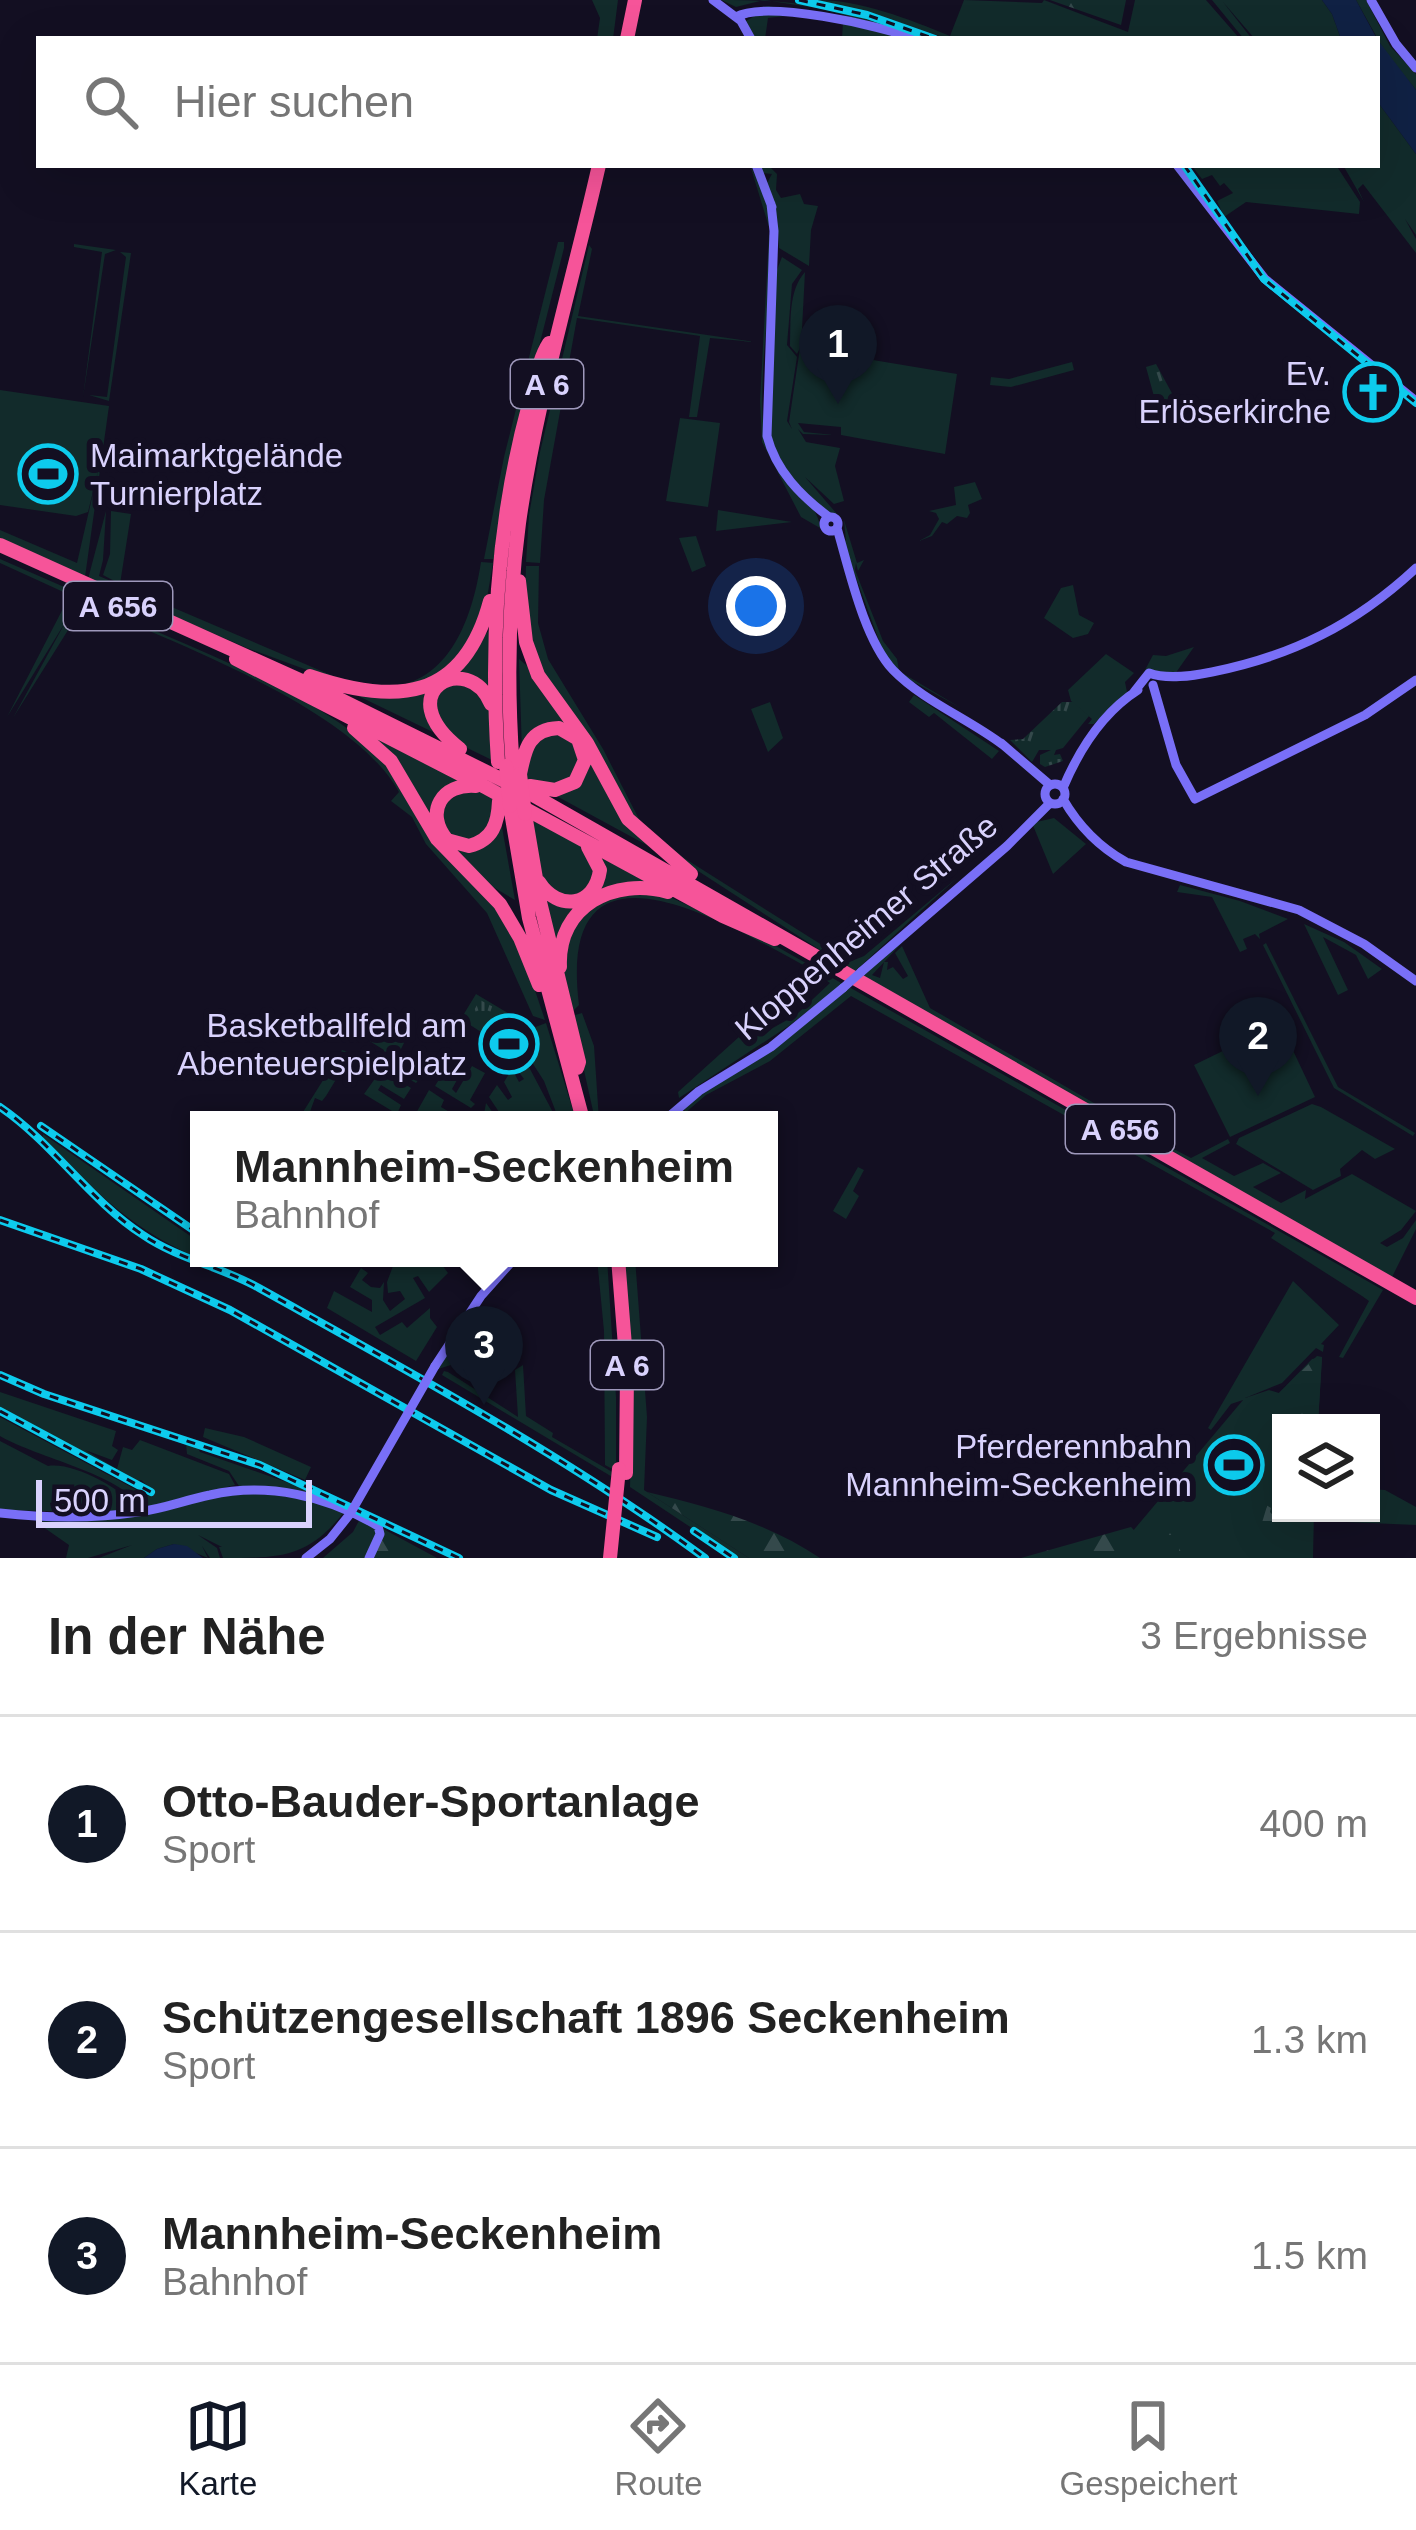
<!DOCTYPE html>
<html lang="de">
<head>
<meta charset="utf-8">
<style>
	:root { --surface:#fff; --page:#f2f2f2; --text:#222; --muted:#767676; --line:#e0e0e0; --accent:#111827 }
	body { margin:0; font-family:Helvetica,sans-serif; background:var(--page); color:var(--text) }
	.controls { position:absolute; right:36px; bottom:36px; display:grid; overflow:hidden; border-radius:0px; box-shadow:0 12px 48px #0002 }
	.controls button { width:108px; height:108px; display:grid; place-items:center; padding:0; border:0; border-bottom:3px solid var(--line); background:var(--surface); color:var(--text); font:60px sans-serif }
	.scale { position:absolute; left:36px; bottom:30px; width:276px; box-sizing:border-box; padding-left:12px; border:6px solid #d9d2fd; border-top:0; font-size:33px; line-height:42px; white-space:nowrap; color:#d9d2fd; -webkit-text-stroke:9px #130f22; paint-order:stroke }
	.you { position:absolute; left:756px; top:606px; width:42px; height:42px; margin:-30px; border:9px solid #fff; border-radius:50%; background:#1a73e8; box-shadow:0 0 0 18px #1a73e833 }
	.badge { display:grid; place-items:center; width:78px; height:78px; border-radius:50%; background:var(--accent); color:#fff; font-size:39px; font-weight:700 }
	.pin { position:absolute; translate:-50% -99px; filter:drop-shadow(0 3px 6px #0008) }
	.pin::after { content:''; position:absolute; top:63px; width:42px; height:36px; background:inherit; clip-path:polygon(0 0,100% 0,50% 100%) }
	.popup { position:absolute; left:190px; top:1111px; width:588px; height:156px; box-sizing:border-box; display:grid; place-content:center; border-radius:0px; background:var(--surface); filter:drop-shadow(0 3px 9px #0005); font-size:39px; white-space:nowrap; color:var(--muted) }
	.popup b { font-size:45px; color:var(--text) }
	.popup::after { content:''; position:absolute; left:50%; top:100%; margin-left:-24px; border:24px solid transparent; border-top-color:var(--surface) }
	.list { margin:0; padding:0; list-style:none }
	h2 { display:flex; justify-content:space-between; align-items:center; height:156px; margin:0; padding:0 48px; font-size:51px }
	h2 small { font-size:39px; font-weight:400; color:var(--muted) }
	.list li { display:grid; grid-template-columns:78px 1fr auto; gap:36px; align-items:center; box-sizing:border-box; height:216px; padding:0 48px; border-top:3px solid var(--line) }
	.list b { display:block; font-size:45px; white-space:nowrap }
	.list p { margin:0; font-size:39px; white-space:nowrap; color:var(--muted) }
	.list em { font-size:39px; font-style:normal; color:var(--muted) }
	.icon { flex:none; width:66px; height:66px; fill:none; stroke:currentColor; stroke-width:2; stroke-linecap:round; stroke-linejoin:round }
	.map { position:relative; flex:none; width:1416px; height:1558px; overflow:hidden }
	.search { position:absolute; background:var(--surface); box-shadow:0 12px 48px #0002; left:36px; right:36px; top:36px; height:132px; display:flex; align-items:center; gap:30px; box-sizing:border-box; padding:0 42px; border-radius:0px; color:var(--muted); font-size:45px }
	.sheet { height:804px; background:var(--surface) }
	nav { display:flex; justify-content:space-around; align-items:center; box-sizing:border-box; height:168px; border-top:3px solid var(--line); background:var(--surface); font-size:33px; color:var(--muted) }
	nav a { display:grid; justify-items:center; gap:6px }
	nav .on { color:var(--accent) }
	.map>svg:first-child { display:block }
</style>
</head>
<body>
<div class="map">
<svg width="1416" height="1558" viewBox="0 0 1416 1558">
	<defs>
		<pattern id="forest-firs" width="22" height="20" patternUnits="userSpaceOnUse" patternTransform="scale(3)"><rect width="22" height="20" fill="#122b2b"/><path d="M5 1l3.5 6h-7zM16 11l3.5 6h-7z" fill="#34494b"/></pattern>
		<pattern id="park-tufts" width="24" height="20" patternUnits="userSpaceOnUse" patternTransform="scale(3)"><rect width="24" height="20" fill="#122b2b"/><path d="M3 7l-1-3M5 7V3M7 7l1-3M15 17l-1-3M17 17v-4M19 17l1-3" fill="none" stroke="#34494b"/></pattern>
	</defs>
	<rect width="100%" height="100%" fill="#130f22"/>
	<path fill="#122b2b" d="M592 0H618L613 39H597L600 18Z
		M721 0C808 0 849 9 929 39L823 9 764 0 736 7Z
		M816 0C862 0 908 19 950 36L964 0 1042 3 1044 0 1128 32 1135 0H1206L1240 39H948L868 12Z
		M1212 0H1322L1332 14 1341 39H1255L1223 2 1252 39H1244Z
		M1356 0H1366L1390 46 1416 74V90L1385 52Z
		M768 6 851 21 903 39H842L843 22 787 11 785 16 768 18 765 39H752L744 22 760 13 783 11 761 10 744 19 756 9Z
		M1377 101 1416 154V235L1405 219 1416 239V253L1363 184 1358 189 1364 202 1343 165H1377Z
		M750 165 767 200 773 227 775 220V275L782 257 802 270 792 284 787 345 797 357 787 421 792 429 789 422 800 348 797 354 790 346C791 321 788 291 805 272L801 348 957 374 945 454 841 435V427L798 423 804 432 834 435 803 434 798 429 806 442 840 448 835 466 844 501 834 504 805 477 837 514 828 513 791 479 769 438 775 284 772 262C769 307 756 403 766 442 774 475 819 500 820 528L801 517 762 442 760 401 769 235 774 234V228L769 227Z
		M760 165H768L777 174 776 190 781 198 800 194 804 204 818 206 811 230 809 266 779 248 777 218 767 183 772 174 762 173Z
		M1336 165 1360 202 1359 214 1246 202 1224 217 1217 201 1233 193 1224 183 1220 186 1212 175 1202 179 1192 166Z
		M558 242H564V248L511 457 484 616 469 648 442 674 400 691 359 689 247 648 88 579 106 511 103 560 99 576 352 684C439 704 470 633 481 562L494 563V559H484L504 457Z
		M74 244 116 250 105 254 83 397 102 252 74 247Z
		M589 245 592 249 578 316 755 342 710 338 697 417H689L700 336 577 318 544 500 540 563 526 562 529 515 540 452Z
		M120 252 131 253 109 401 89 395 107 397 126 257Z
		M1072 362 1074 370 1011 387 990 385 991 377 1009 379Z
		M0 390 109 406 85 577 0 538V530L77 563 100 463 88 512 76 516 0 505Z
		M680 418 720 423 708 507 666 501Z
		M975 482 982 499 968 505 970 513 967 518 957 516 947 524 942 522 932 536 919 541 930 535 939 519 936 513 929 511 956 505 954 487Z
		M718 510 792 522 716 531Z
		M111 511 131 514 120 584 103 575 110 554Z
		M844 520 857 563 864 560 858 571 856 563 855 570 883 641 897 659 899 671 961 708 901 675 884 654 840 534 846 541Z
		M696 536 706 566 692 572 679 538Z
		M0 559 78 593 77 600 81 595C181 649 298 679 384 758L488 895 521 949 545 1020 533 1016 487 913 426 844 412 817 391 801 399 792C352 707 173 643 85 603L13 718 66 621 7 717 70 595 0 563Z
		M526 566H539L538 623 548 659 603 749 641 823 684 858 849 962 864 956 958 877 854 972 658 845 645 834 533 655 525 602Z
		M1073 585 1079 615 1094 623 1088 634 1073 638 1044 618 1061 588Z
		M492 628V697L481 684 436 686 439 735 348 691 430 686Z
		M1194 647 1175 674 1145 670 1153 655 1166 656Z
		M1106 654 1134 673 1125 682 1127 692 1094 724H1088L1092 719 1071 701 1068 690Z
		M519 659 532 670 654 849 549 792 567 789 586 753 556 726 522 752Z
		M463 681 489 706 494 761 459 744 433 717 440 689Z
		M914 695 999 751 992 759 934 713 929 717 909 702Z
		M770 702 783 738 768 752 751 709Z
		M365 731 471 782 455 785 434 820 464 848 500 816 515 900 481 880 451 851Z
		M566 734 581 753 573 779 545 786 526 779V759L537 737Z
		M470 788 495 795 494 819 476 841 447 836 441 805Z
		M529 815 584 847 596 866 593 886 571 899 543 884Z
		M1054 818 1086 844 1053 874 1032 823Z
		M592 847 669 890 598 894 557 953 540 889 561 903 598 887Z
		M1180 885 1240 901 1288 919 1259 934 1260 939 1255 934 1243 939 1247 949 1240 952 1212 897 1177 892Z
		M659 892 774 945 843 984 790 1025 679 1098 678 1092 750 1027 762 1034 796 1015 830 983C805 964 777 951 749 936 659 890 561 860 579 1005L571 1013 563 979 571 926 611 893Z
		M1304 924 1344 942 1382 969 1368 979 1356 955 1323 937 1348 990 1338 995Z
		M913 931 872 975 880 978 884 962H888L887 970 893 967 903 979 908 976 895 953 902 946 930 1008 1168 1146 1191 1158 1228 1139 1230 1143 1202 1158 1234 1176 1263 1163 1281 1173 1253 1187 1281 1203 1306 1190 1305 1199 1352 1174 1416 1211 1401 1230 1380 1243 1387 1247 1403 1238 1416 1220V1229L1391 1279 861 976Z
		M1266 943 1338 1087 1415 1133 1413 1136 1334 1088 1263 945Z
		M849 987 1383 1290 1343 1358 1339 1357 1369 1301 1362 1296 1271 1238 1275 1233 851 996 770 1061 706 1095 685 1113 684 1106Z
		M476 994 533 1028 546 1023 576 1120H559L544 1081 524 1050 521 1052 557 1120H483L486 1103 496 1117 501 1115 489 1097 497 1085 508 1100 512 1097 504 1082 512 1069 519 1082 524 1079 512 1063 515 1057 512 1052 464 1021 459 1022Z
		M582 1013 594 1046 599 1120H595L572 1016Z
		M1280 1023 1315 1097 1230 1137 1194 1065Z
		M369 1027 392 1043 398 1034 406 1039 397 1057 424 1073 416 1083 390 1069 388 1074 411 1088 404 1099 381 1085 378 1090 401 1105 397 1114 364 1094 374 1080 384 1050 363 1037Z
		M342 1050 352 1053 326 1096 322 1101 315 1098 307 1120H298Z
		M454 1055 467 1062 452 1089 456 1093 472 1066 485 1073 470 1100 475 1104 471 1108 435 1086Z
		M429 1090 444 1100 441 1107 463 1120H405L409 1113 415 1115Z
		M1312 1104 1321 1107 1395 1149 1375 1159 1362 1150 1340 1169 1341 1176 1313 1190 1236 1144 1239 1138Z
		M43 1134 199 1242V1258H211L209 1263C134 1232 99 1195 43 1139Z
		M858 1167 864 1170 853 1191 859 1196 846 1219 833 1211Z
		M380 1258H437L448 1273 429 1292 418 1276 413 1278 425 1298 375 1327 380 1335 402 1322 407 1328 430 1308V1318L437 1327 416 1361 327 1308 334 1291 372 1312V1300L350 1287 361 1268 368 1273 362 1280 371 1287 380 1288 384 1282 383 1300 390 1311 405 1299 400 1291 388 1293 387 1282 393 1266Z
		M597 1258H607L616 1397V1471L605 1465 604 1331Z
		M622 1258H635L647 1417 644 1490 749 1558H737L630 1487 632 1399Z
		M1293 1281 1339 1325 1321 1344 1324 1345 1323 1352 1316 1348 1282 1383 1245 1398 1269 1390 1279 1393 1312 1359 1322 1357 1318 1423H1281V1513H1314L1313 1558H1144L1132 1532 1243 1400 1231 1404 1211 1430 1208 1428Z
		M469 1320 468 1326 497 1377 480 1389 454 1364 438 1369Z
		M523 1365 526 1416 553 1433 552 1437 614 1473V1478L442 1375 444 1371 448 1372 518 1417 515 1370Z
		M0 1392 116 1431 112 1446 118 1450 112 1460 85 1450 117 1469 123 1447 132 1450 140 1440 229 1474 235 1485 143 1508C116 1472 40 1459 0 1436V1417L148 1496 152 1490 141 1480 136 1482 0 1408Z
		M205 1428 244 1437 311 1467 305 1480 203 1437Z
		M0 1441 48 1466C75 1462 120 1489 139 1508L118 1513 0 1510Z
		M186 1444 198 1448 200 1452 309 1490 311 1494 241 1489 229 1471 187 1454Z
		M1371 1489 1385 1490 1416 1507V1525L1346 1522 1356 1521 1357 1513H1371Z
		M234 1493 293 1496 345 1511C308 1558 282 1558 223 1558L219 1547H222L198 1535 217 1548 220 1558H210L202 1546 208 1558 174 1544 157 1549 144 1558H99L132 1545 88 1558H66L69 1545 36 1522 35 1517C101 1520 170 1509 234 1493Z"/>
	<path fill="url(#forest-firs)" d="M1050 0H1126L1121 25Z
		M1317 1356 1322 1357 1318 1423H1302L1298 1419 1301 1413 1279 1393Z
		M1246 1489 1247 1504 1255 1515 1253 1523 1261 1526 1267 1506 1252 1502 1250 1498H1255L1271 1508 1270 1512 1280 1523 1264 1535 1258 1531 1252 1534 1240 1507Z
		M647 1492C707 1506 768 1523 820 1558H749Z
		M1191 1500 1186 1517 1191 1558H1179V1535H1144L1157 1520Z
		M361 1517 437 1558H323L353 1532Z
		M1131 1527 1144 1541V1558H1021Z"/>
	<path fill="url(#park-tufts)" d="M1156 364 1174 397 1181 398 1186 415 1161 422 1146 367Z
		M1062 702H1073L1089 716 1063 748 1056 750 1054 755 1060 754 1063 761 1045 767 1040 764V755L1051 750H1039L1032 762 1010 740 1023 739Z
		M480 1000 501 1011 490 1031 469 1019Z"/>
	<path fill="#102144" d="M1322 0H1356L1377 39H1341L1332 14Z
		M1377 39 1416 90V154L1377 101Z
		M174 1544 187 1546 203 1558H144L157 1549Z"/>
	<g fill="none" stroke-linecap="round" stroke-linejoin="round">
		<path stroke="#796ff7" stroke-width="9" d="M713 0 741 21 751 39
			M1371 0 1396 44 1416 68
			M736 17C765 0 879 25 916 39
			M756 165 772 207
			M1177 165 1265 279 1416 401
			M771 204 774 231 767 436C776 471 801 496 829 517
			M824 524a7 7 0 1 1 14 0a7 7 0 1 1-14 0Z
			M837 528C849 569 864 639 893 670 923 701 969 719 1003 745
			M1153 685 1176 765 1195 799 1365 715 1416 680
			M1134 692 1149 673C1167 680 1192 676 1212 672 1292 656 1356 624 1416 568
			M1001 743 1050 785
			M1045 794a10 10 0 1 1 20 0a10 10 0 1 1-20 0Z
			M1063 788C1079 750 1102 713 1138 690
			M1063 799C1078 825 1099 847 1126 862L1299 910 1364 944 1416 981
			M861 972 1007 846 1050 803
			M665 1120 699 1091 771 1047 843 988
			M435 1366 481 1296 515 1258
			M0 1513C46 1518 92 1519 138 1512 163 1509 185 1500 210 1495 268 1482 327 1496 378 1526L380 1534 369 1558
			M306 1558 330 1539 350 1514"/>
		<path stroke="#f65499" stroke-width="14" d="M627 39 635 0
			M0 545 315 687 531 794 1416 1298
			M519 581 526 642 538 675 587 743 628 819 691 874
			M236 659 487 788 723 916 775 939
			M310 676C395 705 463 702 490 601
			M354 728 391 761 437 839 500 904 520 938 539 985
			M460 749C387 692 468 649 491 704
			M498 762C490 642 497 521 529 404 535 385 538 360 549 343
			M513 770C507 688 508 605 519 523 536 402 572 284 599 165
			M520 774C525 749 529 729 559 728L578 739 585 760 575 782 555 790 530 786
			M476 786C442 783 424 812 447 840L469 846C493 840 498 823 499 801
			M510 806 529 918 583 1120
			M525 814 540 902 579 1062 577 1068
			M539 882C558 912 595 907 600 870L588 847
			M560 967C557 905 615 877 668 892
			M618 1258 627 1371 626 1473"/>
		<defs>
			<path id="rail" d="M799 0 867 15 935 39
				M1184 165 1264 279 1416 403
				M0 1107C53 1143 89 1200 143 1235 178 1259 222 1267 259 1288 410 1372 566 1456 705 1558
				M41 1126 199 1234
				M0 1220 141 1269 230 1310 551 1490 657 1537
				M0 1375 44 1394 260 1465 459 1558
				M0 1411 151 1492
				M694 1531 734 1558"/>
		</defs>
		<use href="#rail" stroke="#0dcbed" stroke-width="8"/>
		<use href="#rail" stroke="#130f22" stroke-width="3" stroke-dasharray="9" stroke-linecap="butt"/>
		<path stroke="#796ff7" stroke-width="9" d="M843 988 861 972
			M350 1514 435 1366"/>
		<path stroke="#f65499" stroke-width="14" d="M506 766 510 806
			M520 774 525 814
			M610 1558 619 1469"/>
	</g>
	<defs>
		<symbol id="church-ring" viewBox="-11 -11 22 22"><circle r="9.5" fill="#130f22" stroke="#0dcbed" stroke-width="1.5"/><path d="M-1.2-6h2.4v3.5h3.3v2.4h-3.3V6h-2.4V-.1h-3.3v-2.4h3.3Z" fill="#0dcbed"/></symbol>
		<symbol id="stadium-ring" viewBox="-11 -11 22 22"><circle r="9.5" fill="#130f22" stroke="#0dcbed" stroke-width="1.5"/><path d="M0-5a6.5 5 0 1 0 0 10a6.5 5 0 1 0 0-10ZM-3.5-1.8h7v3.6h-7Z" fill="#0dcbed"/></symbol>
	</defs>
	<g fill-rule="evenodd">
		<use href="#church-ring" x="1340" y="359" width="66" height="66"/>
		<use href="#stadium-ring" x="15" y="441" width="66" height="66"/>
		<use href="#stadium-ring" x="476" y="1011" width="66" height="66"/>
		<use href="#stadium-ring" x="1201" y="1432" width="66" height="66"/>
	</g>
	<g text-anchor="middle" dominant-baseline="central" stroke-width="12" stroke-linejoin="round" paint-order="stroke">
		<g fill="#130f22" stroke="#9e98bb" stroke-width="3">
			<rect x="511" y="360" width="72" height="48" rx="9"/>
			<rect x="64" y="582" width="108" height="48" rx="9"/>
			<rect x="1066" y="1105" width="108" height="48" rx="9"/>
			<rect x="591" y="1341" width="72" height="48" rx="9"/>
		</g>
		<g font-size="30" font-weight="bold" fill="#d9d2fd">
			<text x="547" y="384">A 6</text>
			<text x="118" y="606">A 656</text>
			<text x="1120" y="1129">A 656</text>
			<text x="627" y="1365">A 6</text>
		</g>
		<g font-size="33" fill="#d9d2fd" stroke="#130f22" text-anchor="end">
			<text x="1331" y="373">Ev.<tspan x="1331" dy="38">Erlöserkirche</tspan></text>
			<text x="90" y="455" text-anchor="start">Maimarktgelände<tspan x="90" dy="38">Turnierplatz</tspan></text>
			<text x="467" y="1025">Basketballfeld am<tspan x="467" dy="38">Abenteuerspielplatz</tspan></text>
			<text x="1192" y="1446">Pferderennbahn<tspan x="1192" dy="38">Mannheim-Seckenheim</tspan></text>
		</g>
		<g font-size="33" fill="#d9d2fd" stroke="#130f22">
			<text transform="translate(866 927) rotate(-40)">Kloppenheimer Straße</text>
		</g>
	</g>
</svg>
<div class="controls">
<button><svg class="icon" aria-label="layers" viewBox="0 0 24 24"><path d="M12 4l9 5-9 5-9-5zM3 14l9 5 9-5"/></svg></button>
</div>
<div class="scale">500 m</div>
<div class="you"></div>
<div class="pin badge" style="left:838px;top:404px">1</div>
<div class="pin badge" style="left:1258px;top:1096px">2</div>
<div class="pin badge" style="left:484px;top:1405px">3</div>
<div class="popup"><b>Mannheim-Seckenheim</b>Bahnhof</div>
<div class="search"><svg class="icon" aria-label="search" viewBox="0 0 24 24"><circle cx="10" cy="10" r="6"/><path d="M15 15l6 6"/></svg>Hier suchen</div>
</div>
<section class="sheet">
<h2>In der Nähe<small>3 Ergebnisse</small></h2>
<ul class="list">
<li><span class="badge">1</span><div><b>Otto-Bauder-Sportanlage</b><p>Sport</p></div><em>400 m</em></li>
<li><span class="badge">2</span><div><b>Schützengesellschaft 1896 Seckenheim</b><p>Sport</p></div><em>1.3 km</em></li>
<li><span class="badge">3</span><div><b>Mannheim-Seckenheim</b><p>Bahnhof</p></div><em>1.5 km</em></li>
</ul>
</section>
<nav>
<a class="on"><svg class="icon" aria-label="map" viewBox="0 0 24 24"><path d="M3 6l6-2 6 2 6-2v14l-6 2-6-2-6 2zM9 4v14M15 6v14"/></svg>Karte</a>
<a><svg class="icon" aria-label="directions" viewBox="0 0 24 24"><path d="M12 3l9 9-9 9-9-9zM9 14v-3h6M13 9l2 2-2 2"/></svg>Route</a>
<a><svg class="icon" aria-label="saved" viewBox="0 0 24 24"><path d="M7 4h10v16l-5-4-5 4z"/></svg>Gespeichert</a>
</nav>
</body>
</html>
